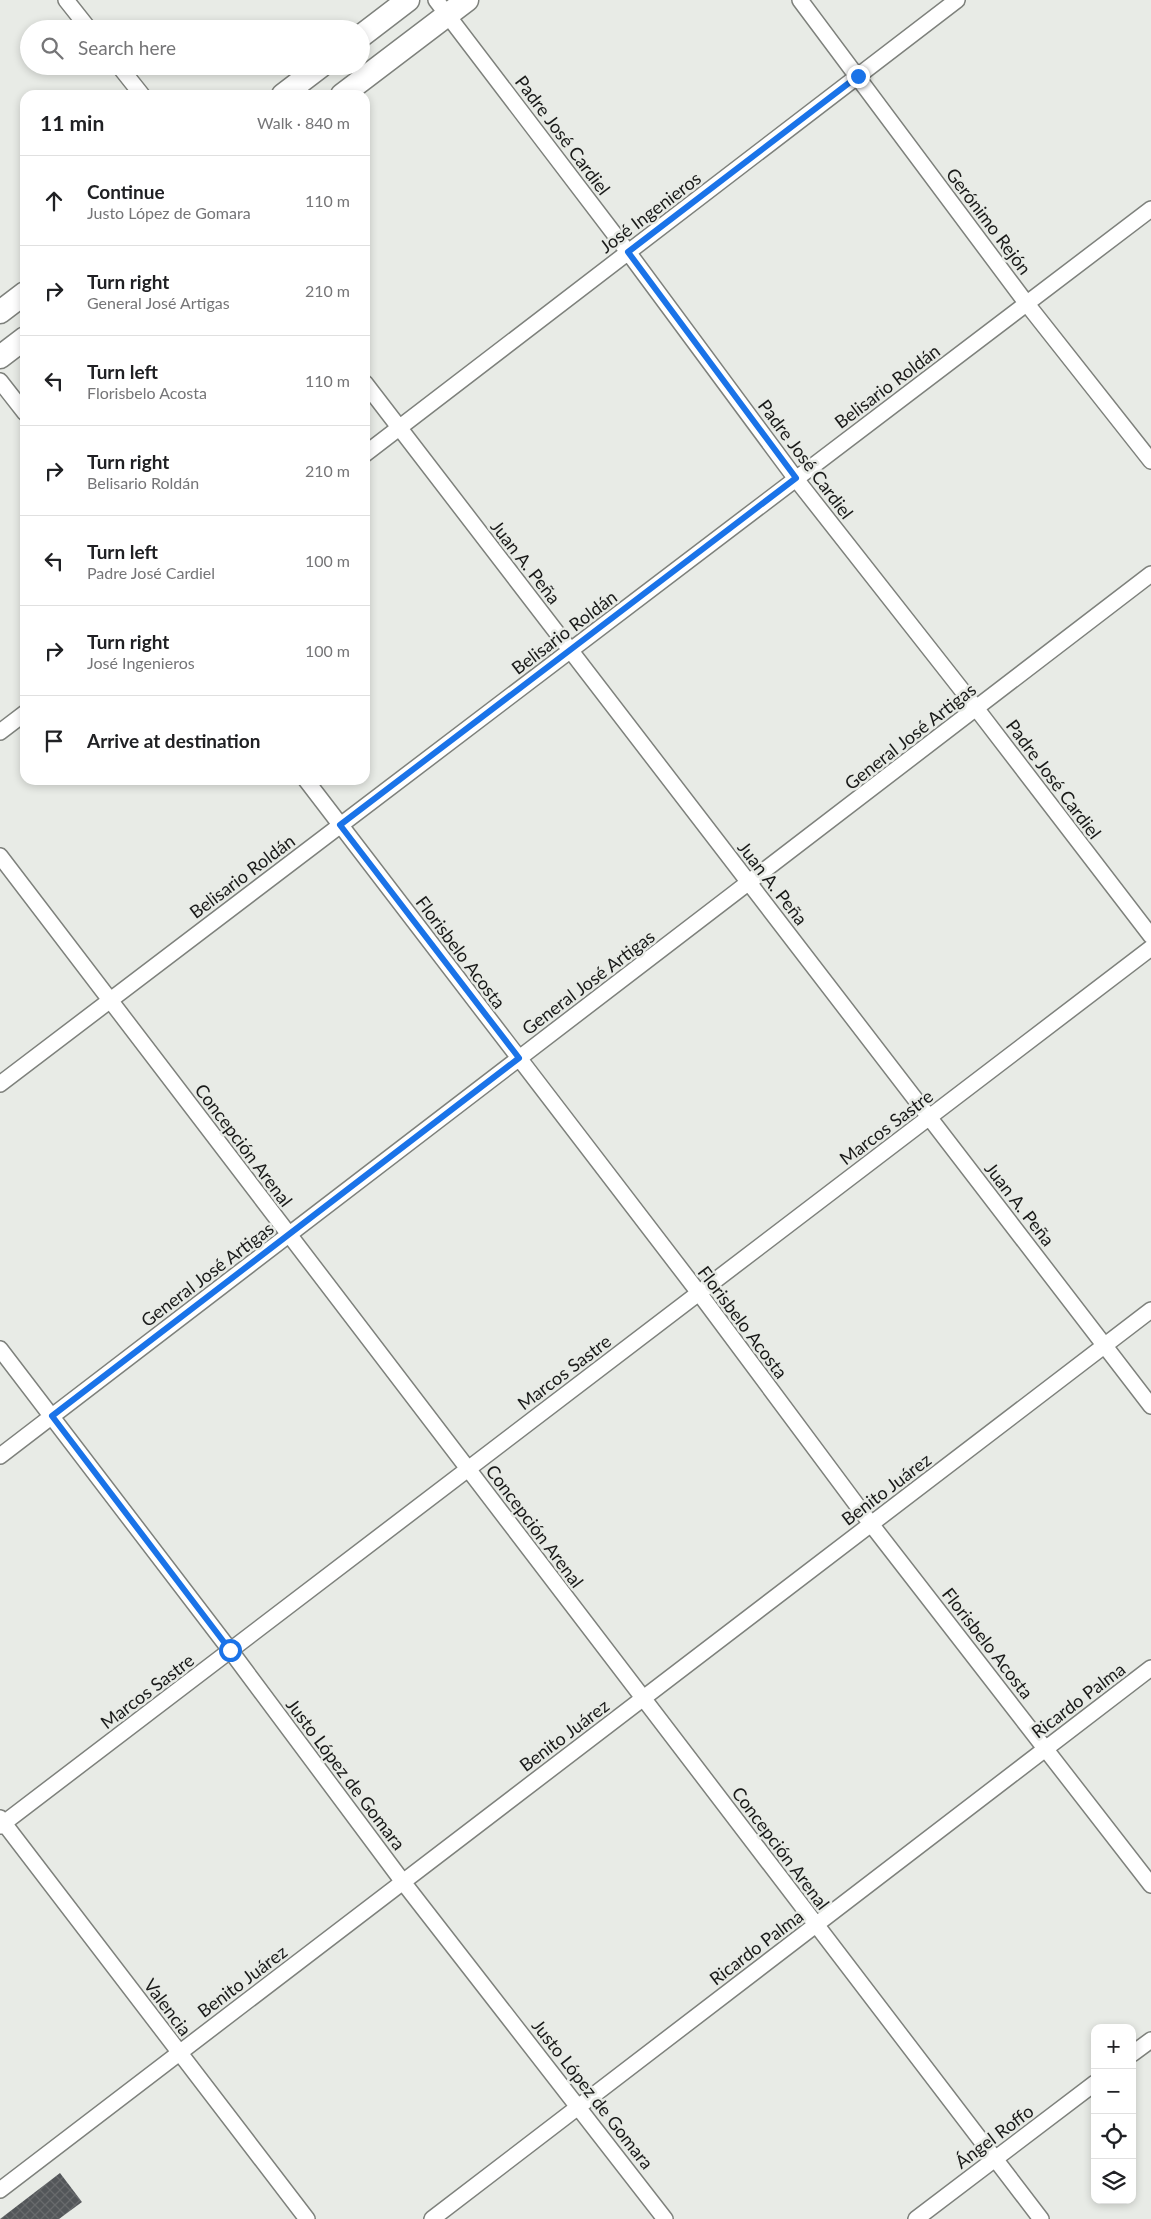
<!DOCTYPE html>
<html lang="en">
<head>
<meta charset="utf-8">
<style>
	:root { --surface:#fff; --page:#f6f6f6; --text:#202124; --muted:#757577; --line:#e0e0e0 }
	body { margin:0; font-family:Lato,sans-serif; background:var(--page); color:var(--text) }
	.controls { position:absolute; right:15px; bottom:15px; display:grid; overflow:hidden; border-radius:10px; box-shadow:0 2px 8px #0003 }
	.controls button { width:45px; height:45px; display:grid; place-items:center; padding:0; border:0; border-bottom:1px solid var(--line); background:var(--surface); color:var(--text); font:25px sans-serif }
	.stop { position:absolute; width:15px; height:15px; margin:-11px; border:4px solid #1a73e8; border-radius:50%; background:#fff }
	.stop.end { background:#1a73e8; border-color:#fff; box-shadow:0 1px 5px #0008 }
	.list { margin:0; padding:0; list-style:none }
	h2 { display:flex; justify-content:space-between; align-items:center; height:65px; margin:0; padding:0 20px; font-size:21px }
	h2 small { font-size:16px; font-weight:400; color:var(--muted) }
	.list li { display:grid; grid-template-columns:32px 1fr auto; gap:15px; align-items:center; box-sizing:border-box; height:90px; padding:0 20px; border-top:1px solid var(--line) }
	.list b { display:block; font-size:19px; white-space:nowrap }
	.list p { margin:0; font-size:16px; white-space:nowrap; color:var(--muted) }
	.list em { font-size:16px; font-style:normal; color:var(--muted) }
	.icon { flex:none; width:28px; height:28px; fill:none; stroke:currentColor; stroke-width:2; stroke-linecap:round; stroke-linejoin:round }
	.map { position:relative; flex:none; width:1151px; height:2219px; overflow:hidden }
	.search { position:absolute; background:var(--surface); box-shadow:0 2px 8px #0003; left:20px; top:20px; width:350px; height:55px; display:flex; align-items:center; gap:12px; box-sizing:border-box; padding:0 18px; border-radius:28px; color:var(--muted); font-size:19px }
	.panel { position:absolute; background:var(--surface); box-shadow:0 2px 8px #0003; left:20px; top:90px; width:350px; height:695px; border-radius:15px }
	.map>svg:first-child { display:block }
</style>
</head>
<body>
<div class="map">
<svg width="1151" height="2219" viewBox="0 0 1151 2219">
	<defs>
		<pattern id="building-cross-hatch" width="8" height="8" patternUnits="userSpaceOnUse" patternTransform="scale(1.25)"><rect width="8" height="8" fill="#535659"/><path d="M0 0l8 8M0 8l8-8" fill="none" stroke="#686a6c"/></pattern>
	</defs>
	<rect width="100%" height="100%" fill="#e8ebe6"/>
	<path fill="url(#building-cross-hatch)" d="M60 2173 82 2202 59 2219H0Z"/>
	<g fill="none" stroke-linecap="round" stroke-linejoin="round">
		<defs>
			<path id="minor" d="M66 0 89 29
				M436 0 628 252 796 479 976 708 1151 936
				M800 0 1027 304 1151 461
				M119 66 142 95
				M0 381 25 413
				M365 383 1151 1406
				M365 454 957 0
				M0 732 25 713
				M306 780 699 1293 871 1524 1151 1885
				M0 856 1041 2219
				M0 1084 1151 209
				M0 1349 230 1650 403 1882 665 2219
				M0 1456 1151 574
				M0 1818 307 2219
				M0 1826 1151 948
				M1132 2054 1151 2040
				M0 2190 1151 1310
				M432 2219 1151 1668
				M916 2219 1095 2083"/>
			<path id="secondary" d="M361 36 408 0
				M283 95 321 66
				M342 95 467 0
				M0 312 25 293
				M0 357 25 338"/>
		</defs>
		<use href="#minor" stroke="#7e817c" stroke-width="18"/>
		<use href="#secondary" stroke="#7e817c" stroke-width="25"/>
		<use href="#minor" stroke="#fff" stroke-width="15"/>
		<use href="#secondary" stroke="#fff" stroke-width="22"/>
	</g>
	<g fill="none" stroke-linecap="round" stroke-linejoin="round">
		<path stroke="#1a73e8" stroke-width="6" d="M230 1650 52 1416 519 1058 340 825 796 478 628 252 858 76"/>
	</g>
	<g text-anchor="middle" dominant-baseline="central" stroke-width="5" stroke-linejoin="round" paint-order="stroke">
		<g font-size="18" fill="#191a19" stroke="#e8ebe6">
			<text transform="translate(563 135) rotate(53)">Padre José Cardiel</text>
			<text transform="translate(650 212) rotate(-37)">José Ingenieros</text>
			<text transform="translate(989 221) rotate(53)">Gerónimo Rejón</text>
			<text transform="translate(887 386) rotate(-37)">Belisario Roldán</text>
			<text transform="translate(806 459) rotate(53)">Padre José Cardiel</text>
			<text transform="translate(526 562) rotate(52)">Juan A. Peña</text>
			<text transform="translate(564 632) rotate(-37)">Belisario Roldán</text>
			<text transform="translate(910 736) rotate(-38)">General José Artigas</text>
			<text transform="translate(1054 779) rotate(53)">Padre José Cardiel</text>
			<text transform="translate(242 876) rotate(-37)">Belisario Roldán</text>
			<text transform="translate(773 883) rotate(52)">Juan A. Peña</text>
			<text transform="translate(461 952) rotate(53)">Florisbelo Acosta</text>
			<text transform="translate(588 982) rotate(-37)">General José Artigas</text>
			<text transform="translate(886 1127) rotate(-37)">Marcos Sastre</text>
			<text transform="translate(244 1145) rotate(53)">Concepción Arenal</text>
			<text transform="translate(1020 1204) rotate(52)">Juan A. Peña</text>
			<text transform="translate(207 1274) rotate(-37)">General José Artigas</text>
			<text transform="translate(743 1322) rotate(53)">Florisbelo Acosta</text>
			<text transform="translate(564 1372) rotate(-37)">Marcos Sastre</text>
			<text transform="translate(886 1489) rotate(-37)">Benito Juárez</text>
			<text transform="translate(535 1526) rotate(53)">Concepción Arenal</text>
			<text transform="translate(988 1643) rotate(52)">Florisbelo Acosta</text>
			<text transform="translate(147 1691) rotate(-37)">Marcos Sastre</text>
			<text transform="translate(1078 1700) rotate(-37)">Ricardo Palma</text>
			<text transform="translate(564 1735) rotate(-37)">Benito Juárez</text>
			<text transform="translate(346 1774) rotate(53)">Justo López de Gomara</text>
			<text transform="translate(781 1848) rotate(53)">Concepción Arenal</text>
			<text transform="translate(756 1947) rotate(-37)">Ricardo Palma</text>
			<text transform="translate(242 1981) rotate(-37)">Benito Juárez</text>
			<text transform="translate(168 2007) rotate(53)">Valencia</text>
			<text transform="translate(593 2094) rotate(52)">Justo López de Gomara</text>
			<text transform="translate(994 2136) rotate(-37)">Ángel Roffo</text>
		</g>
	</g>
</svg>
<div class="controls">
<button>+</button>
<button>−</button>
<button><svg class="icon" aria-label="locate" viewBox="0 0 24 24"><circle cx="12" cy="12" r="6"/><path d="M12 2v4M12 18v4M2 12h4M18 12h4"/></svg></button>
<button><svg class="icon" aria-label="layers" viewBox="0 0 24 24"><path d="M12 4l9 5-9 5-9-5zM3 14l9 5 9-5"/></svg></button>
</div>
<div class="stop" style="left:230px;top:1650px"></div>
<div class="stop end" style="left:858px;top:76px"></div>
<div class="search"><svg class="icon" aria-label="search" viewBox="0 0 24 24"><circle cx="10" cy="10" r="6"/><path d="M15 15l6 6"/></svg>Search here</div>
<section class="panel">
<h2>11 min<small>Walk · 840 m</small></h2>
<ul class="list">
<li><svg class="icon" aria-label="ahead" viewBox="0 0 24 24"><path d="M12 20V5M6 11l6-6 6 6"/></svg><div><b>Continue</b><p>Justo López de Gomara</p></div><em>110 m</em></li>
<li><svg class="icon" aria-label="right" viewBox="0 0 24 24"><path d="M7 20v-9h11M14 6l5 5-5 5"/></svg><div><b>Turn right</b><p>General José Artigas</p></div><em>210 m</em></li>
<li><svg class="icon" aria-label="left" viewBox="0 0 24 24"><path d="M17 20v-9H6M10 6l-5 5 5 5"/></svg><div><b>Turn left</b><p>Florisbelo Acosta</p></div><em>110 m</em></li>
<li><svg class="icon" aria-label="right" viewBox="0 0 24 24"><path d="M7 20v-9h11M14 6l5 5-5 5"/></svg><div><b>Turn right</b><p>Belisario Roldán</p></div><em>210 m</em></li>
<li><svg class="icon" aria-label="left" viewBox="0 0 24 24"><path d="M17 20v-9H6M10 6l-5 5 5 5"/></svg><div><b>Turn left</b><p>Padre José Cardiel</p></div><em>100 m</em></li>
<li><svg class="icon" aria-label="right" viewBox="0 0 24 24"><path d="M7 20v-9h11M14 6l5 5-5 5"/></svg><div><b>Turn right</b><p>José Ingenieros</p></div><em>100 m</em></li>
<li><svg class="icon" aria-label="arrive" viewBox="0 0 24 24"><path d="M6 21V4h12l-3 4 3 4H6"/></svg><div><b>Arrive at destination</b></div></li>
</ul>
</section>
</div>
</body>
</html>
